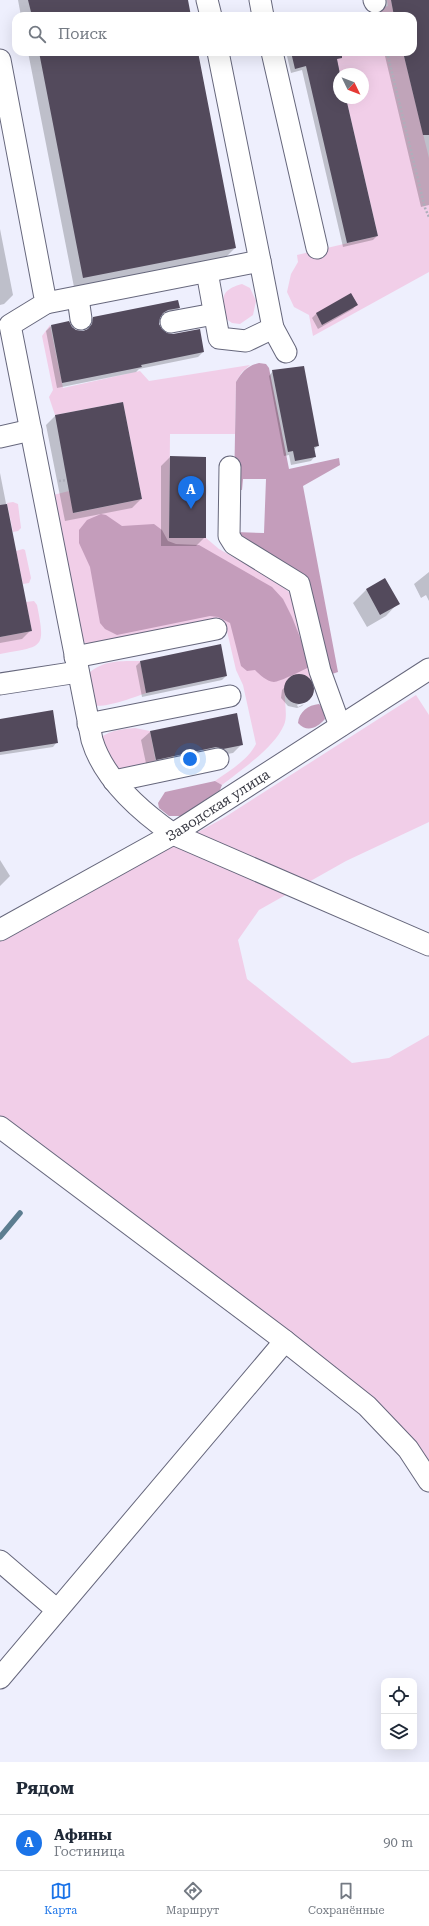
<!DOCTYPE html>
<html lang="ru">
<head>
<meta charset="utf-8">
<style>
	:root { --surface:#fff; --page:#f6f6f7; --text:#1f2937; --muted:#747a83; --line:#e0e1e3; --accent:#1a73e8 }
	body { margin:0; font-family:"Roboto Serif",serif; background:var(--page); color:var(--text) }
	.controls { position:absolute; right:12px; bottom:12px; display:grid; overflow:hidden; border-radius:8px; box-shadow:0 4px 16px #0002 }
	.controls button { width:36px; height:36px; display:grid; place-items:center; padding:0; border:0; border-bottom:1px solid var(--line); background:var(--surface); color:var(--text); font:20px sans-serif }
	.compass { position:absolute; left:333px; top:68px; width:36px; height:36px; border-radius:50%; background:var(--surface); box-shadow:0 4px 16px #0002; rotate:133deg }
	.you { position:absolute; left:190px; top:759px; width:14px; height:14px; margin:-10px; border:3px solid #fff; border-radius:50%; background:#1a73e8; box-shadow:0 0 0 6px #1a73e833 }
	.badge { display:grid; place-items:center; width:26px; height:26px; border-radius:50%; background:var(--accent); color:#fff; font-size:13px; font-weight:700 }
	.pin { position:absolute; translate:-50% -33px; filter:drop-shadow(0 1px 2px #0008) }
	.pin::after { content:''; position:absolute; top:21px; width:14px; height:12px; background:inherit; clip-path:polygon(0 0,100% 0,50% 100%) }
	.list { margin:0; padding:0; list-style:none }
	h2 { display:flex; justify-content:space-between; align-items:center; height:52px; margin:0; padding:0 16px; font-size:17px }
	h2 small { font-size:13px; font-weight:400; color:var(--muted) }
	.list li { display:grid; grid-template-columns:26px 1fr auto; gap:12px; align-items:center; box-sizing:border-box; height:56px; padding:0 16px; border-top:1px solid var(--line) }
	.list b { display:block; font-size:15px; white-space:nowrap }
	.list p { margin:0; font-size:13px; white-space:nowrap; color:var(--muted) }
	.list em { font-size:13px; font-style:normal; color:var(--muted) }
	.icon { flex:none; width:22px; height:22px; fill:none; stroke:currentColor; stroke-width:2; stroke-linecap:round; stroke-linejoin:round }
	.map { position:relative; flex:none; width:429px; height:1762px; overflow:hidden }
	.search { position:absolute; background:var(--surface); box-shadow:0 4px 16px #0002; left:12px; right:12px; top:12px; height:44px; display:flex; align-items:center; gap:10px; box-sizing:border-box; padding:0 14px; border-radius:12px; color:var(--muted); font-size:15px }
	.sheet { height:108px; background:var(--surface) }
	nav { display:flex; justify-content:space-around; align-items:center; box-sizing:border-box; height:56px; border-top:1px solid var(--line); background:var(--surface); font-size:11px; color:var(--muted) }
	nav a { display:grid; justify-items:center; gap:2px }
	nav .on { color:var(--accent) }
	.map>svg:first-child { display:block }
</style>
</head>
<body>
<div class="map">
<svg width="429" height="1762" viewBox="0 0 429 1762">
	<rect width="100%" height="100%" fill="#eeeffd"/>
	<path fill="#f1cee8" d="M387 0H391L394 16H358L388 6Z
		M335 52H403L429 158V272L313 336 309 315 294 307 287 292 291 274 298 262 297 255 378 236 346 98H363V74H340Z
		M242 284 250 288 256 301 253 315 240 324 232 323 225 318C222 298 220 290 242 284Z
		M50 325 63 388 140 371 149 381 250 365 242 372 236 382 235 434H170L169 538H206L219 549 278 582 290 593 311 654 317 680 312 681 308 677 299 674C274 679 291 709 284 725 274 748 241 770 222 785L215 781C229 771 248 760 256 744L243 685 236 670 226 627 92 645 85 643 82 638 53 495 69 491 74 513 142 499 123 402 55 415 49 397 53 390 42 336Z
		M13 502 18 504 21 528 18 531 13 532 7 503Z
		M23 549 25 550 31 578 29 583 23 584 16 551Z
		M34 601 37 605C46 650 43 646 0 654V637L32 631 26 602Z
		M140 661 146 693C135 697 103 709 93 705L87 675C102 660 119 661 140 661Z
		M416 695 429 715V822L346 861 259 910 238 940 247 979 352 1063 389 1058 429 1035V1466L77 1175 0 1116V939L222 819Z
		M135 728 150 731 156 763C145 765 118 774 110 764 106 757 104 744 101 737 112 730 123 729 135 728Z"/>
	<path fill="#c49dbb" d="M259 363 266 364 269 368 289 469 339 458 340 465 303 486 338 672 332 674 304 580 235 532 264 533 266 479H243L242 490 234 489 236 382C242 372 247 366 259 363Z
		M101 514 106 515 122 526 154 524 162 530 168 541 176 544 199 545 272 587 283 599 292 617 308 658 309 667C304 670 279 682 274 682 266 681 260 675 255 670L247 671 241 666 230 623 218 617 210 616 117 635 105 629 100 623 90 567 79 543V530L87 520Z
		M319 704 323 708 325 719C317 728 307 733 298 723 299 712 308 705 319 704Z
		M215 781 222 785 220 790 182 816H169L159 808 158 803 165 792Z"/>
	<path fill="#0003" d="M18 0H186L190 16H21Z
		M371 0H429V205L421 207 384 52H413V16H375Z
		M28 52H197L235 248 226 257 74 287Z
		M286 52H335L340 74 339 98H345L377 236 373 240 343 247 302 70 291 73Z
		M0 229 13 295 4 304 0 305Z
		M351 294 357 304 353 309 318 329 312 318 316 314Z
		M179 308 174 313 159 317 158 324 161 330 166 334 173 335 203 352 198 357 139 369 136 372 57 388 46 331 51 326 71 327 76 331 83 332 87 330 88 323 93 318Z
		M273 371 318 445 314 450 315 456 311 461 291 465 289 455 284 456 269 376Z
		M122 403 141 499 132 508 65 521 46 425 55 416Z
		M170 457 205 537 196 546H161V466Z
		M0 473 31 630 22 639 0 643Z
		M429 572V601L426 595 421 598 414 584Z
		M385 579 398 603 386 616 367 627 353 603 366 590Z
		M140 662 226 676 222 680 142 697 136 666Z
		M304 676 309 680 313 690 311 696 307 701 297 705 298 707 304 704 302 706 297 708 288 706 281 698 282 690 294 677Z
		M0 720 57 742 53 747 0 755Z
		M150 732 242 744 233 753 147 768 141 740Z
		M0 860 10 876 0 886Z"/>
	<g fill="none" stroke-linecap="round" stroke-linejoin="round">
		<path stroke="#5c7d90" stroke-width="5.5" d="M0 1237 20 1213"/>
	</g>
	<path fill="#534a5c" d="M28 0H188L191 16H32Z
		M391 0H429V135H423L403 52H413V16H394Z
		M39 52H198L236 248 83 278Z
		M291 52H342V58L337 59 340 74H339V98H346L378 236 347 243 306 66 295 69Z
		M351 293 358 305 322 325 316 313Z
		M178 300 180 308 168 310 163 313 160 318 159 324 162 329 167 333 173 334 200 329 204 352 141 365 142 367 62 383 51 325 69 321 72 327 76 330 83 331 88 329 92 324 93 317Z
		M304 366 319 446 314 447 316 457 295 461 293 451 288 452 272 370Z
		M123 402 142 499 73 513 55 415Z
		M170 456 206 457V538H169Z
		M7 504 32 631 0 637V505Z
		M385 578 400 604 380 615 366 589Z
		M221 644 227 676 146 693 140 661Z
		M284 689a15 15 0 1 1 30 0a15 15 0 1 1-30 0Z
		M53 710 58 743 0 752V719Z
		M237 713 243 745 223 749 216 747 156 760 150 731Z"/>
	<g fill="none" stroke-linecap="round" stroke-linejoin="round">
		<defs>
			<g id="minor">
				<path d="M207 0 211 16"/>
				<path d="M260 0 263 16"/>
				<path d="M374 0 375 2"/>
				<path d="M272 52 317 248"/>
				<path d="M0 60 46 303 10 325 92 740C104 780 140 811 173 834L429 945"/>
				<path d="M207 272 219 338 246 341 273 328 260 261"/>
				<path d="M78 298 81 319"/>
				<path d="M46 303 260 261 218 52"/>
				<path d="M171 322 214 314"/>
				<path d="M273 328 286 352"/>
				<path d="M0 437 31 430"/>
				<path d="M230 467 229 536 234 544 299 584 320 671 340 726"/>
				<path d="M75 657 216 629"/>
				<path d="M0 684 78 672"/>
				<path d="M88 724 230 696"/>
				<path d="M114 781 218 759"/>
				<path id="s1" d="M0 930 173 834 429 669"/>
				<path d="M0 1127 285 1341 367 1406 408 1449 429 1481"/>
				<path d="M0 1561 57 1610"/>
				<path d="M0 1678 285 1341"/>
			</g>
		</defs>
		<use href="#minor" stroke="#66677c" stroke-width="23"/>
		<path stroke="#aeafbb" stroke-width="2.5" stroke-dasharray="2 2" stroke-linecap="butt" d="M387 52 425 208 429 217
			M59 481 67 480"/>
		<use href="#minor" stroke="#fff" stroke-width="21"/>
	</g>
	<g text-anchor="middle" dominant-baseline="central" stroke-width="4" stroke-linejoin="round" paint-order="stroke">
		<g font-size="14" fill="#3a3b45" stroke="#fdfdfd">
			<text stroke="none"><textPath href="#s1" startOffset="251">Заводская улица</textPath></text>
		</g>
	</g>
</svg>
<div class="controls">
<button><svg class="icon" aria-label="locate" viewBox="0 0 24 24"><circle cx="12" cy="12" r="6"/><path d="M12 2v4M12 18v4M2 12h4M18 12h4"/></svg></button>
<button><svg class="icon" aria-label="layers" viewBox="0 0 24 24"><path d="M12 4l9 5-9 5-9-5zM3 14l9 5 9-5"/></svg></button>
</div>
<svg class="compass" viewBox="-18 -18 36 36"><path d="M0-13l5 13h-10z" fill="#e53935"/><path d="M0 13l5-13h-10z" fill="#747a83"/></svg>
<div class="you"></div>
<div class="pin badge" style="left:191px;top:509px">A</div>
<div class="search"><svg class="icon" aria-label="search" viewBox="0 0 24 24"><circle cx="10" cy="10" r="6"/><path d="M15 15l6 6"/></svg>Поиск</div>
</div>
<section class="sheet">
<h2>Рядом<small></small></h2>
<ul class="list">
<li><span class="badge">A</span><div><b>Афины</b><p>Гостиница</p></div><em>90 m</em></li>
</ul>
</section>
<nav>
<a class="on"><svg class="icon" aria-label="map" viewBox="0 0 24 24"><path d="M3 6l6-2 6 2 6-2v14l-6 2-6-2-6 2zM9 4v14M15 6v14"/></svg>Карта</a>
<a><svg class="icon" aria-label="directions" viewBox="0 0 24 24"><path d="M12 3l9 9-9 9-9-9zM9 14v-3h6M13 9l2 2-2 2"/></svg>Маршрут</a>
<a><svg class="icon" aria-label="saved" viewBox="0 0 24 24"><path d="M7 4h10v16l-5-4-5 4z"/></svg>Сохранённые</a>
</nav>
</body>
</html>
